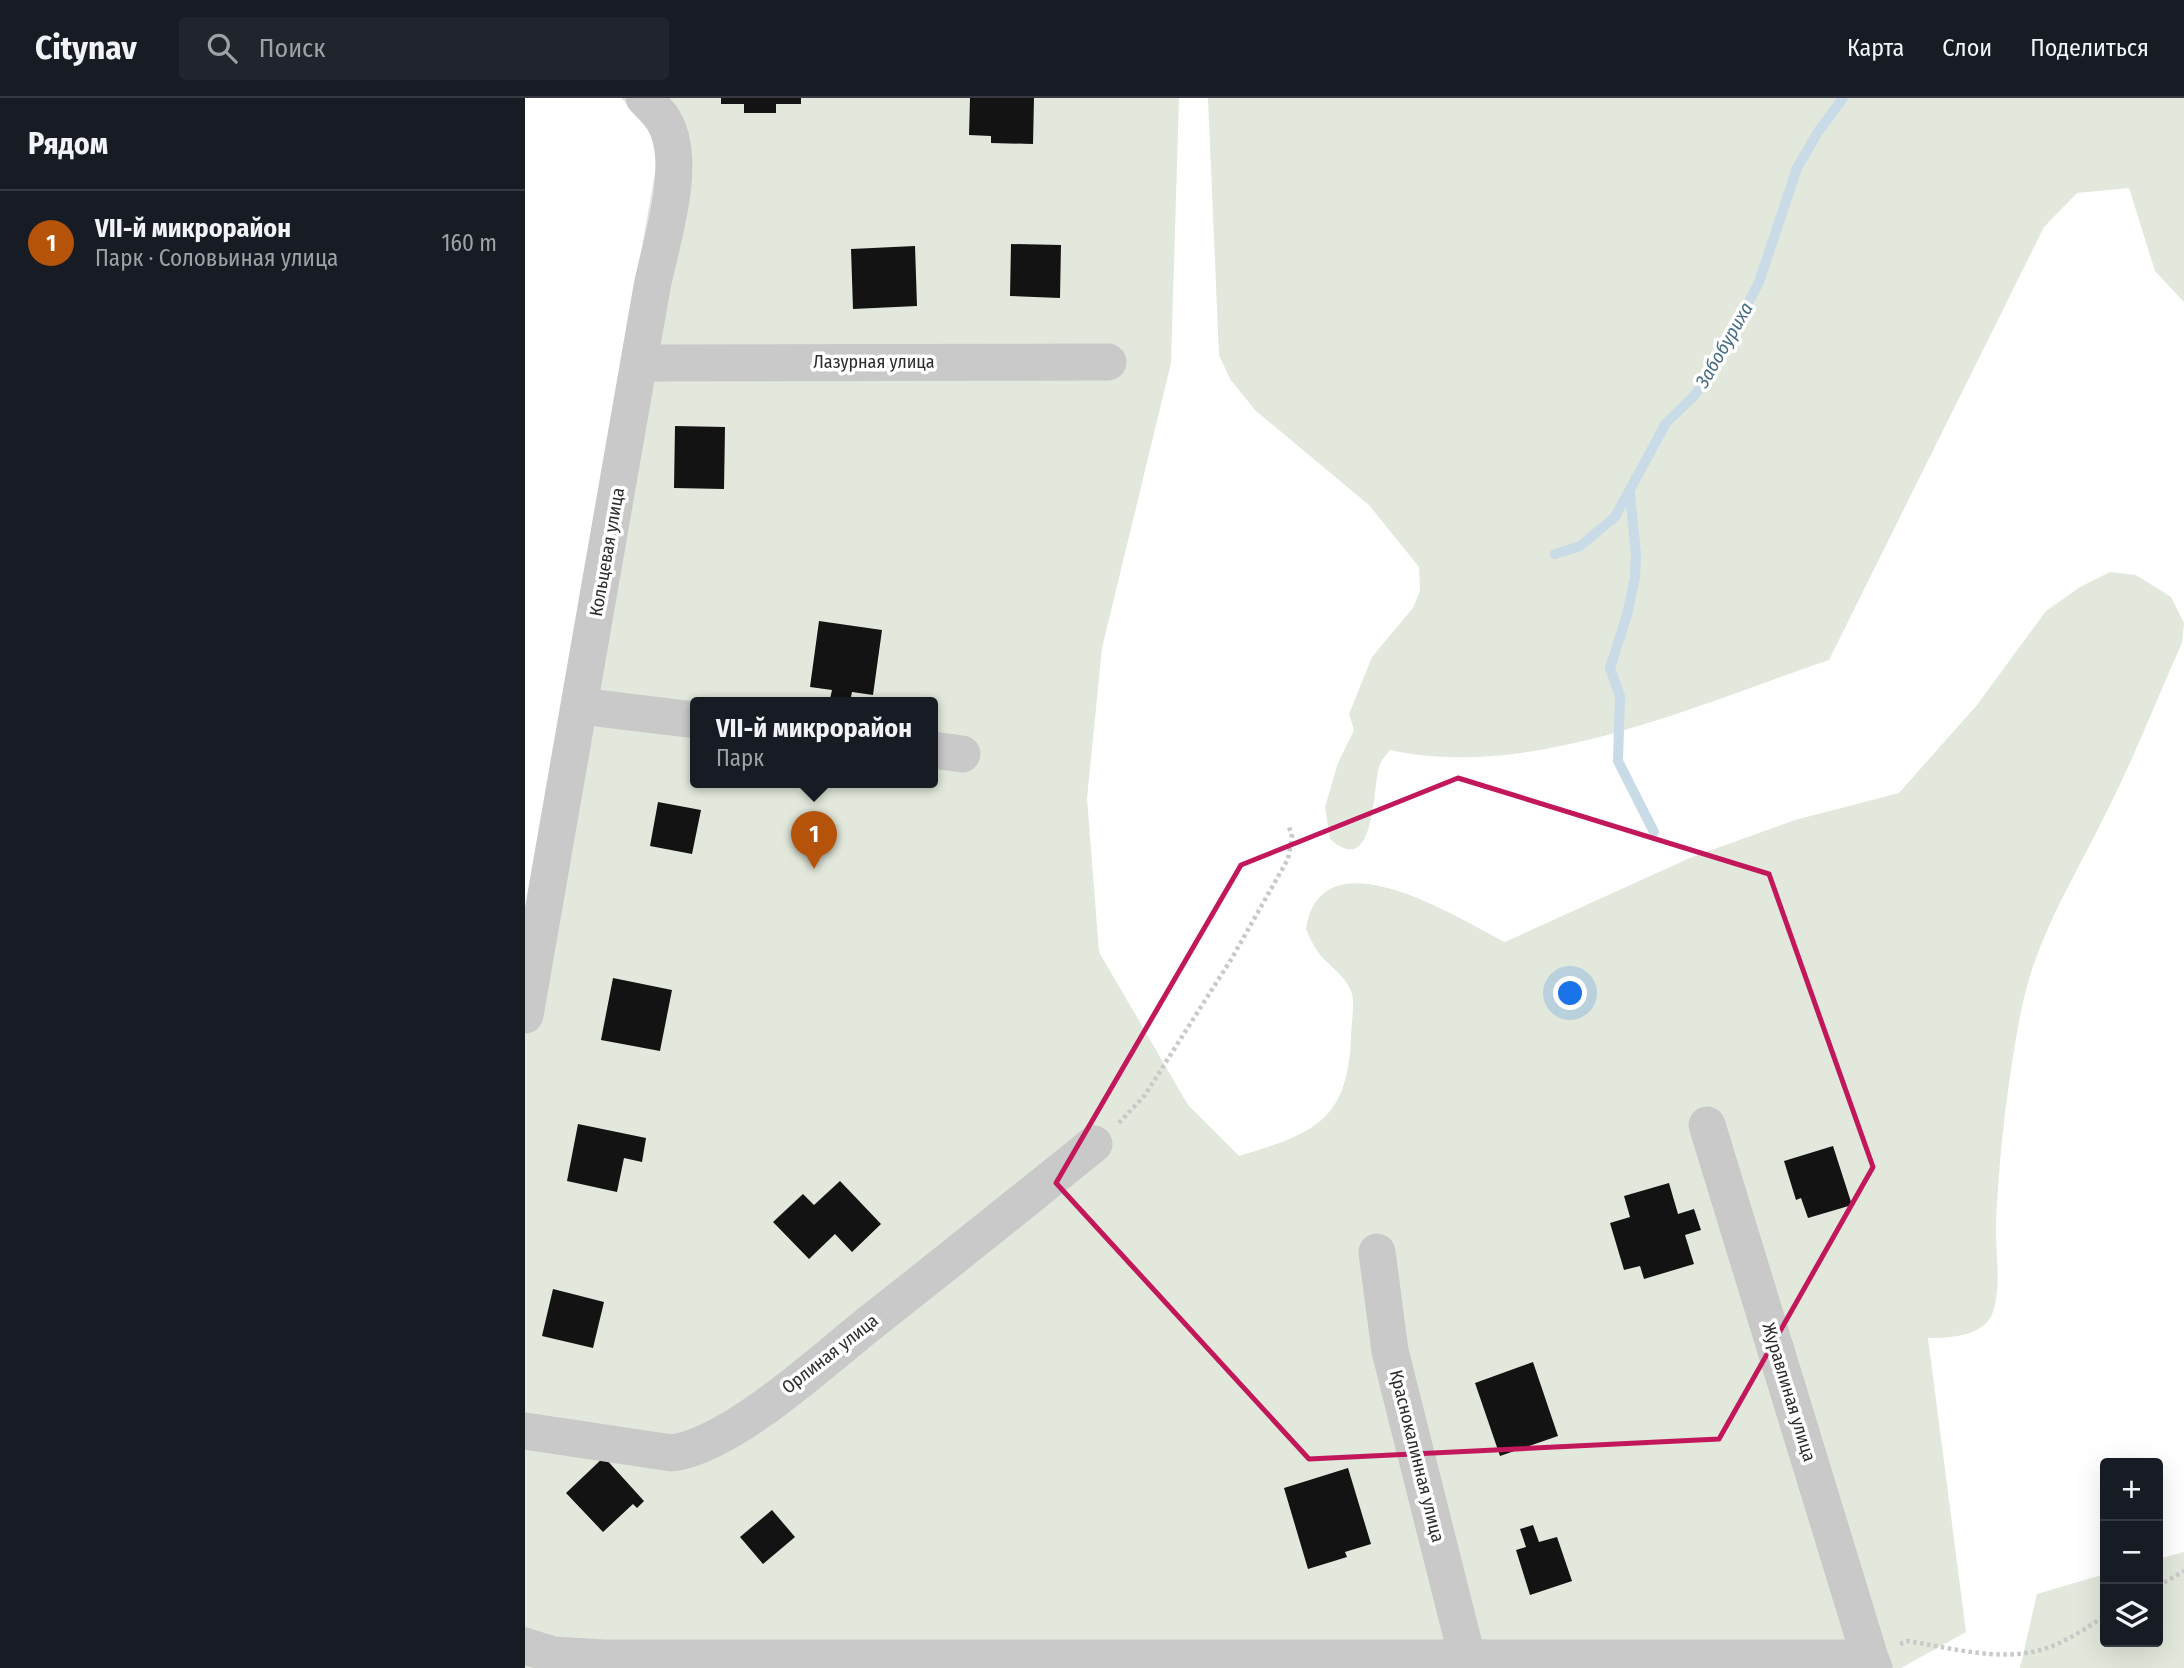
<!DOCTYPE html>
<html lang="ru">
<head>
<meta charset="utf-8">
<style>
	:root { --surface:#171b24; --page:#20242c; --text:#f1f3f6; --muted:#9ea1a6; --line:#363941; --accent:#b45309 }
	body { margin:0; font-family:"Fira Sans Condensed",sans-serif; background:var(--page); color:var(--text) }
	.controls { position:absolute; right:21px; bottom:21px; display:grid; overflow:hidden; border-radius:7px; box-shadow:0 7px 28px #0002 }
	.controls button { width:63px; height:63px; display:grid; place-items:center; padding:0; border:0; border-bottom:2px solid var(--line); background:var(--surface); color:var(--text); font:35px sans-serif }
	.you { position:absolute; left:1046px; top:896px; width:24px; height:24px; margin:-18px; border:5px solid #fff; border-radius:50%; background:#1a73e8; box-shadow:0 0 0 10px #1a73e833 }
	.badge { display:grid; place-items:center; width:46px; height:46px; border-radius:50%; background:var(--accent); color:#fff; font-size:23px; font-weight:700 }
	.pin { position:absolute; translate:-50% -58px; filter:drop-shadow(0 2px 4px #0008) }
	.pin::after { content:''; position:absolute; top:37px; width:24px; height:21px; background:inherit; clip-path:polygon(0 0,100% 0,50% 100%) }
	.popup { position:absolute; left:165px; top:599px; width:248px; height:91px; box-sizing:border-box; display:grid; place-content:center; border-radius:7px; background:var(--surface); filter:drop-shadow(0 2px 5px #0005); font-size:23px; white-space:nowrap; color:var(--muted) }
	.popup b { font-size:26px; color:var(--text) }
	.popup::after { content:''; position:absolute; left:50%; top:100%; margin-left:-14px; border:14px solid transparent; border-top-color:var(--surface) }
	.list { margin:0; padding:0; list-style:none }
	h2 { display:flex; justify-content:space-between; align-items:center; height:91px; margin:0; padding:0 28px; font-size:30px }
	h2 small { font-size:23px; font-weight:400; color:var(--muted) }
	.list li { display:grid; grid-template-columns:46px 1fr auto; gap:21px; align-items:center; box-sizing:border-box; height:105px; padding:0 28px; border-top:2px solid var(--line) }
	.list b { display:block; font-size:26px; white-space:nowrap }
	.list p { margin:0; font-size:23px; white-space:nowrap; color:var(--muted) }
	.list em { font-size:23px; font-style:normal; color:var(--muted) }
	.icon { flex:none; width:38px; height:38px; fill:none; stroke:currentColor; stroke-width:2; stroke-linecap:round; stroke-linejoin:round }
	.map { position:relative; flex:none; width:1659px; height:1570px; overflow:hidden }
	header { display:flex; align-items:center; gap:42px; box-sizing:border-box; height:98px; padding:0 35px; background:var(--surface); border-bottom:2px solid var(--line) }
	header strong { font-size:33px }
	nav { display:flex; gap:38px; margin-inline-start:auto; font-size:24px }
	.search { width:490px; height:63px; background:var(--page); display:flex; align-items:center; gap:18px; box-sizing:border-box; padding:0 24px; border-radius:7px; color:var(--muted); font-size:26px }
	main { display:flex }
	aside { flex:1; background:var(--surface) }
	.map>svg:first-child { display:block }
</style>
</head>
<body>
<header>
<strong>Citynav</strong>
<div class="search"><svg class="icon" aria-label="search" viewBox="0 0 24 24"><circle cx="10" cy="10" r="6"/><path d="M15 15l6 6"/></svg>Поиск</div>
<nav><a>Карта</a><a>Слои</a><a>Поделиться</a></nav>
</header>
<main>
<aside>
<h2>Рядом<small></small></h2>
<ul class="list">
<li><span class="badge">1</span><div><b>VII-й микрорайон</b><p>Парк · Соловьиная улица</p></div><em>160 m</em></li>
</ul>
</aside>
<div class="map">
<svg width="1659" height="1570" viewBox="0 0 1659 1570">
	<rect width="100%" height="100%" fill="#fff"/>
	<path fill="#e2e8db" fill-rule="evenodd" d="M96 0H654L646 265 577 550 562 700 574 854 663 1007 714 1058C787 1036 823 1024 826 939 826 927 830 908 827 896 821 876 801 867 791 851 787 845 784 838 781 831 796 732 934 821 980 844L1167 759 1270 722 1374 695 1452 607 1521 513 1555 489 1585 474 1611 477 1646 499 1659 525 1657 545C1633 598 1612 653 1586 705 1562 755 1534 801 1514 852 1496 896 1490 946 1483 992 1477 1035 1473 1081 1471 1124 1470 1152 1477 1186 1468 1214 1459 1239 1424 1240 1403 1240L1441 1534 1376 1570H0V826L136 39ZM170 605H408V685H170Z
		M683 0H1659V204L1630 173 1604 90 1552 95 1519 129 1304 562C1171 607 1006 683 865 652 862 656 857 661 855 666 847 686 852 783 805 741L800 709 813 665 829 632 824 616 847 559 888 510 895 493 894 469 844 407 730 312 705 281 694 257Z
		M1659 1454V1570H1495L1512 1496 1580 1476V1544H1633V1461Z"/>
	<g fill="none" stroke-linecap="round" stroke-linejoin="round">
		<path stroke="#c9dbe6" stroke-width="10" d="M1105 396 1111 455 1110 479 1102 517 1085 570 1095 598 1093 663 1129 734
			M1030 456 1055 448 1090 419 1141 325 1169 298 1195 261 1234 184 1272 70 1293 34 1318 0"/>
	</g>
	<path fill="#131313" d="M196 0H276V6H251V15H219V6H196Z
		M445 0H509L508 46 466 45V38L444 37Z
		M486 146 536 147 535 200 485 198Z
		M390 148 392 208 328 211 326 151Z
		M150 328 200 329 199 391 149 390Z
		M294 523 357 532 348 597 327 594 325 604 305 601 307 592 285 589Z
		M133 704 176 712 167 756 125 748Z
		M88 880 147 892 135 953 76 942Z
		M53 1026 121 1040 117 1064 99 1060 92 1094 42 1083Z
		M1308 1048 1327 1107 1283 1120 1276 1100 1271 1102 1259 1063Z
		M315 1083 356 1126 327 1154 310 1136 284 1161 248 1124 278 1096 289 1107Z
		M1144 1085 1153 1116 1169 1111 1176 1132 1160 1137 1169 1166 1119 1181 1115 1168 1099 1172 1085 1125 1105 1119 1099 1098Z
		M28 1191 79 1204 68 1250 17 1238Z
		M1008 1264 1033 1338 975 1358 950 1285Z
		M79 1359 119 1403 112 1410 108 1406 78 1434 41 1395Z
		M823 1370 846 1446 820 1454 822 1459 783 1471 759 1390Z
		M247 1412 270 1439 238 1466 215 1439Z
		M1008 1427 1014 1444 1032 1439 1047 1483 1005 1497 991 1452 1001 1449 995 1431Z"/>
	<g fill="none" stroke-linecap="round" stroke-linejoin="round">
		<path stroke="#c9c9c9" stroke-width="4.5" stroke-dasharray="3.5 3.5" stroke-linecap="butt" d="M594 1025 620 997 707 860 763 761 767 739 764 729
			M1633 1488 1659 1473
			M1375 1546 1382 1543C1422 1549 1466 1562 1507 1554 1534 1549 1558 1532 1580 1518"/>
		<path stroke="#c9c9c9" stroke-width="37" d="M114 265 583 264
			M55 608 170 622
			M408 652 437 656
			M0 917 127 189C136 143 165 61 137 20 132 13 125 6 119 0
			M1182 1027 1345 1560
			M852 1154 865 1253 942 1559
			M0 1333 147 1355C207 1347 296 1264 345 1225 420 1166 495 1106 569 1046
			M0 1548 28 1557 79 1560H1345L1349 1570"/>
	</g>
	<path fill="none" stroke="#c2185b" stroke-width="5" stroke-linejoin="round" d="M933 680 1244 776 1348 1069 1194 1341 784 1361 531 1085 716 767Z"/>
	<g text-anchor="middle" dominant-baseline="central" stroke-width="7" stroke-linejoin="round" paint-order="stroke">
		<g font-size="18" fill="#2c2c2c" stroke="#fff">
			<text x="349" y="264">Лазурная улица</text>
			<text transform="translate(82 454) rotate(-80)">Кольцевая улица</text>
			<text transform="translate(305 1256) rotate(-38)">Орлиная улица</text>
			<text transform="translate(1264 1294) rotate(73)">Журавлиная улица</text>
			<text transform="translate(892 1358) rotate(76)">Краснокалинная улица</text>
		</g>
		<g font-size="19" font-style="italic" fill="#456c83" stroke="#fff">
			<text transform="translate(1199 247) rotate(-60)">Забобуриха</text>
		</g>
	</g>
</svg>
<div class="controls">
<button>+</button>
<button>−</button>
<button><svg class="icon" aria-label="layers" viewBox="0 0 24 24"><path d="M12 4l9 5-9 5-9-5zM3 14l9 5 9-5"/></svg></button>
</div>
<div class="you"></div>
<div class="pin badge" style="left:289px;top:771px">1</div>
<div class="popup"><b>VII-й микрорайон</b>Парк</div>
</div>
</main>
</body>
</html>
